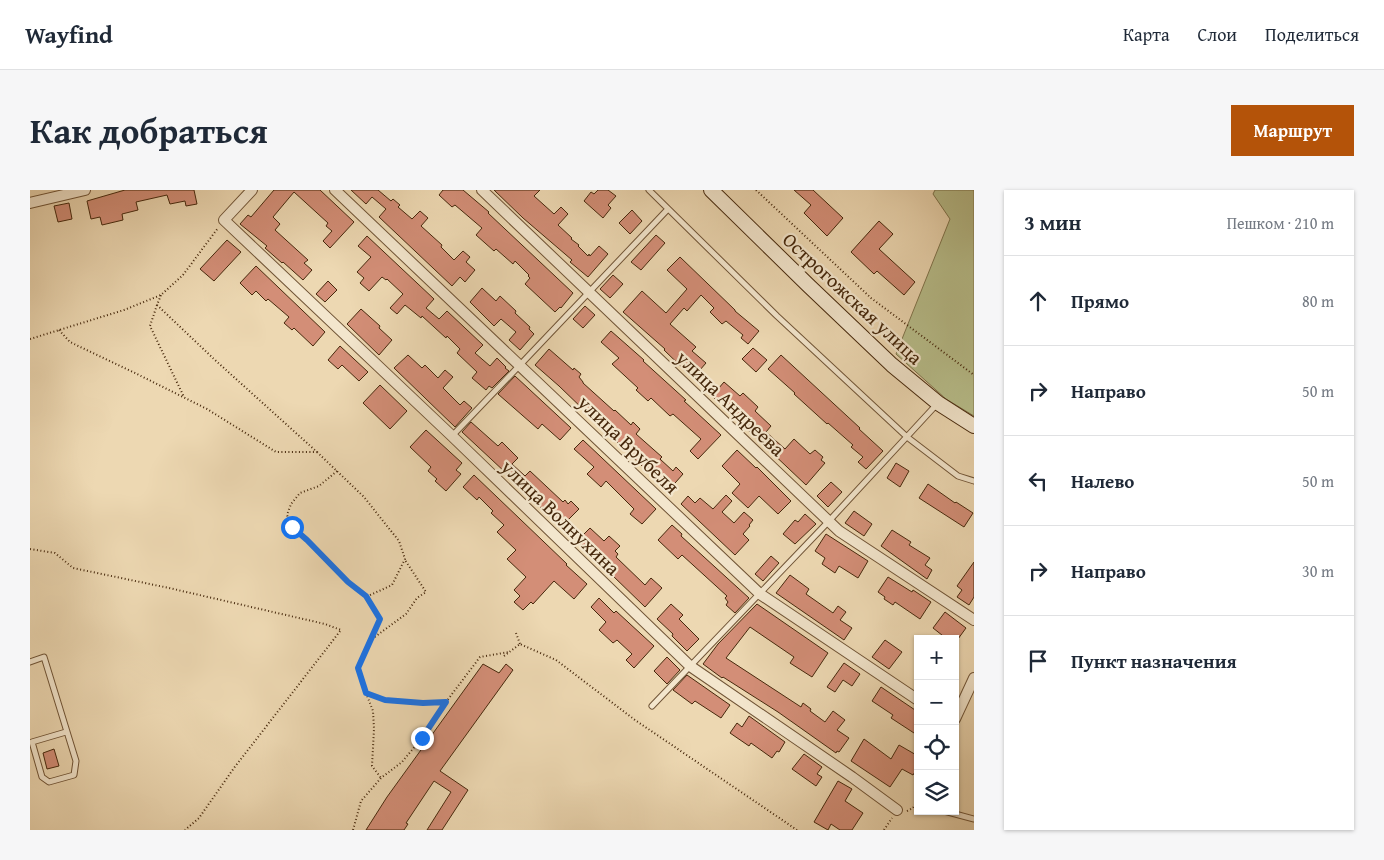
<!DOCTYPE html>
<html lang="ru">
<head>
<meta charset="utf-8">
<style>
	:root { --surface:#fff; --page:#f6f6f7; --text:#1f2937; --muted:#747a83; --line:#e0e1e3; --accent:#b45309 }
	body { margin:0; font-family:"Gentium Book Plus",serif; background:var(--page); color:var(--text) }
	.controls { position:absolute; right:15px; bottom:15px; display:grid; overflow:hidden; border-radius:0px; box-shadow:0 1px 4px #0004 }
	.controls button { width:45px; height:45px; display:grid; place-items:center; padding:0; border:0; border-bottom:1px solid var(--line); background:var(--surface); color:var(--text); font:25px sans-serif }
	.stop { position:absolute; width:15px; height:15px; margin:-11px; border:4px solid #1a73e8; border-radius:50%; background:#fff }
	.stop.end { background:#1a73e8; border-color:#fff; box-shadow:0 1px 5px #0008 }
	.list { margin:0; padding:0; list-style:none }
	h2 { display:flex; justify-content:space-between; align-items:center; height:65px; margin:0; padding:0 20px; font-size:21px }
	h2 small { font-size:16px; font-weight:400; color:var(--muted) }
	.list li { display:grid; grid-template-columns:32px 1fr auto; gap:15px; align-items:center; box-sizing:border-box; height:90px; padding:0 20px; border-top:1px solid var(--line) }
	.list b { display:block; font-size:19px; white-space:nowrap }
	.list em { font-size:16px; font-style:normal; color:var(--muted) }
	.icon { flex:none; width:28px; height:28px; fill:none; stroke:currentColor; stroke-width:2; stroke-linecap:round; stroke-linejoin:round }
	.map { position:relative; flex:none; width:944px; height:640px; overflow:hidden; border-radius:0px }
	header { display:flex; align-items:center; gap:30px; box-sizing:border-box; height:70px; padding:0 25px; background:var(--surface); border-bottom:1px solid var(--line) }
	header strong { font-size:24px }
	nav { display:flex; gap:28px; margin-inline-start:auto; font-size:18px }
	.intro { display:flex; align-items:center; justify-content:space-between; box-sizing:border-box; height:120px; padding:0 30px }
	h1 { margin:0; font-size:35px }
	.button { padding:12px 22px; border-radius:0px; background:var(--accent); color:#fff; font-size:18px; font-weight:700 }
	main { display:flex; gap:30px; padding:0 30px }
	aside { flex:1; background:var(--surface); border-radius:0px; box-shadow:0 1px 4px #0004 }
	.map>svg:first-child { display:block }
</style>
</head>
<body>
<header>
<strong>Wayfind</strong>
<nav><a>Карта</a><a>Слои</a><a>Поделиться</a></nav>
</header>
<div class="intro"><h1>Как добраться</h1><a class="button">Маршрут</a></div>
<main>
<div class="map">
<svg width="944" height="640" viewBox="0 0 944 640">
	<rect width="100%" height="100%" fill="#edd8b2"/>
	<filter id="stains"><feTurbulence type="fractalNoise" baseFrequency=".004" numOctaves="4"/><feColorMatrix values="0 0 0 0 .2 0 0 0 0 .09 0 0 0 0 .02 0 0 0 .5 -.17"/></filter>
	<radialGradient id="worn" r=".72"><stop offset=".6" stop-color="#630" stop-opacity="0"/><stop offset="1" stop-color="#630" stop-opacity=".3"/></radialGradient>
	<path fill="#b8bf8c" stroke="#7f744c" d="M905 0H944V226L916 209 866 164 920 29 903 4Z"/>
	<path fill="#d38e77" stroke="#46280c" d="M95 0H164L167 14 156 16 155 11 140 14 137 5 106 12 108 20 92 24 93 30 72 35 70 27 61 29 57 11Z
		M244 0H290L324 32 300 58 293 51 302 41 296 36 298 33 264 2 243 27 250 34 245 40 278 70 274 73 282 80 273 90 253 72 252 73 235 58 237 56 210 34 218 25 221 27Z
		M321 0H348L361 11 363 9 370 15 368 17 382 29 390 21 398 28 391 36 412 55 411 57 424 70 433 61 440 67 436 72 445 80 435 92 430 87 422 96 349 27 356 19 342 7 336 14Z
		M413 0H433L459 22 458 23 543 103 531 118 530 117 525 122 495 94 500 88 498 86 499 85 485 71 483 74 466 59 464 61 446 45 452 38 425 15 422 17 409 5Z
		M464 0H510L504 6 524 24 531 17 538 24 528 35 542 48 541 49 549 55 548 56 558 66 559 64 560 66 569 56 578 64 558 87 540 72 542 70 493 28Z
		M568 0H578L586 6 578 15 581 18 573 28 554 11 561 2 564 4Z
		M764 0H783L813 28 797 46 774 23 781 15Z
		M39 13 42 29 28 32 24 16Z
		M602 20 612 31 600 44 589 33Z
		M849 31 863 44 849 59 885 92 874 105 847 81 844 84 821 62Z
		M626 45 635 53 611 80 601 72Z
		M337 46 404 109 396 118 409 129 417 121 453 155 445 163 460 176 467 168 476 177 475 178 479 181 462 198 459 196 456 200 442 188 447 182 427 163 430 159 417 146 416 148 392 126 391 128 375 115 367 124 360 118 373 104 357 89 356 90 352 87 339 101 330 93 334 88 327 82 341 67 328 56Z
		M197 50 211 62 184 91 170 79Z
		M650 67 705 120V121L729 141 718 154 711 148 713 145 696 131 692 134 680 122 684 118 671 105 657 121 654 118 640 134 666 157 662 161 676 173 663 188 634 160 635 159 593 122 612 101 636 123 657 99 637 80Z
		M226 76 295 142 283 156 264 138 262 140 254 133 259 127 238 109 236 111 226 101 222 105 210 93Z
		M583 85 593 94 580 108 570 99Z
		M298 91 307 100 295 112 286 104Z
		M452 98 466 111 470 106 486 121 485 123 500 137 499 139 504 144 490 160 479 150 486 142 471 129 464 136 440 112Z
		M555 116 565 125 553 138 543 129Z
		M331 119 350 136 349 138 362 150 349 165 317 134Z
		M581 141 614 170 613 171 656 210 654 211 691 245 668 269 660 261 671 249 643 224 640 226 621 208 618 211 606 200 608 198 582 174 589 168 571 152Z
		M310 156 338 182 329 191 312 175 308 179 298 170Z
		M723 158 737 170 726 182 712 169Z
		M519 159 543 180 544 178 551 184 549 187 553 192V193L584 221 585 220 601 235 603 232 610 239 606 244 632 267 630 269 643 281 646 277 653 284 638 301 529 196 505 175Z
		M378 165 392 178 395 175 408 188 415 180 423 187 413 198 430 215 434 211 442 218 425 237 364 178Z
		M751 165 830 238 829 239 853 261 836 279 828 272 833 267 821 257 823 255 798 233 797 234 764 204 765 203 738 179Z
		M485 186 541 238 530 250 512 234 508 239 468 204Z
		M694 192 710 206 713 203 728 217 725 221 741 236 736 242 755 259 764 249 780 264 785 260 793 267 791 270 795 273 776 295 682 206Z
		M350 195 377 221 360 239 333 213Z
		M441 232 468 256 472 252 488 268 482 274 495 286 500 281 533 312 535 310 538 314 541 311 549 319 531 337 504 311 505 310 432 242Z
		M396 240 432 273 426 280 431 284 416 301 405 291 407 289 398 281 401 277 380 257Z
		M553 250 626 319 612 334 600 324 604 319 576 291 571 297 557 284 564 277 544 259Z
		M707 260 726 278 727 277 761 311 748 324 729 306 718 318 702 303 710 294 692 276Z
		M866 273 879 281 870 297 857 288Z
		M444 285 537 374 536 375 557 394 544 409 524 391 503 414 501 412 493 420 484 412 490 406 484 400 496 387 477 369 486 360 467 342 474 335 461 323 463 321 449 307 447 310 433 297Z
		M801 292 812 302 798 317 787 306Z
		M898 294 925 313 926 312 943 323 934 337 889 308Z
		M696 305 702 311 692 322 704 333 714 322 723 330 719 335 720 336 713 344 719 350 705 365 651 314 658 306 665 313 670 308 683 319Z
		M824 321 842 334 834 346 815 333Z
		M775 324 786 334 765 354 753 344 765 330 768 332Z
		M642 335 652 344 651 346 719 408 705 423 696 415 698 412 695 408 697 406 652 365 648 369 628 350Z
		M560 338 574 351 579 346 590 356 585 361 588 364 586 367 615 395 621 388 632 398 615 417 547 351Z
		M862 340 881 352 879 355 900 368 895 375 902 380 897 389 851 356Z
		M796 344 838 371 828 388 809 376 805 383 792 374 795 368 785 361Z
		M741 366 749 373 733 391 725 384Z
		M944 372V407L939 415 927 407 932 400 927 396Z
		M760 385 779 399 776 404 803 423 808 416 816 422 810 430 822 438 814 450 746 403Z
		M858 387 882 402 883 400 901 412 890 429 865 412 863 415 854 409 855 407 848 402Z
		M569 408 584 423 586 421 624 456 604 478 596 470 602 464 587 450 583 453 569 440 576 432 561 417Z
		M641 414 653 425 649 429 669 449 657 461 642 446 643 444 627 429Z
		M727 414 798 463 782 487 760 473 764 467 720 437 696 468 771 517 773 513 781 519 780 521 795 532 803 521 815 530 807 540 819 548 809 562 807 561 806 563 748 522 693 487 692 488 673 474 688 454Z
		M915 422 936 438 928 449H917L903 438Z
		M855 450 872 462 859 479 842 467Z
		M637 467 650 480 637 494 624 481Z
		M814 473 830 484 822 496 813 490 805 502 797 497Z
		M453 474 469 483 476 474 483 480 410 581 438 600 412 640H397L421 602 404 591 376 633 378 634 374 640H336L357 607Z
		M657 485 700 515 691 528 665 511 662 514 643 500Z
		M851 497 888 522V538L884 543 861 528 863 525 842 511Z
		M719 526 755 552 749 562 747 561 742 568 721 553 719 556 700 543 707 533 712 537Z
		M834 549 861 569 869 555 888 566V577L883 585 872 579 860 597 821 571Z
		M24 559 29 576 17 579 13 563Z
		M774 564 792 577 787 584 792 587 786 596 762 579Z
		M808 591 822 599 815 611 833 623 822 640H810L801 634 798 640 784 632Z"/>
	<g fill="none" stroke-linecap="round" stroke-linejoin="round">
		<defs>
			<path id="lane" d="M619 0 747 126 877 247 928 286 944 291
				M422 246 490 175 638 19
				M0 472 14 467 46 571 44 585 19 592 12 587 2 552 36 542
				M622 516 799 331 908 213
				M914 621 944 629"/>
			<path id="street" d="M222 0 194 30 422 246 660 476 822 587 867 620
				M305 0 730 404 888 510
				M452 0 809 341 944 430
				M0 13 55 0
				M925 529 944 488"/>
			<path id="secondary" d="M681 0 778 95 862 175 908 213 944 236"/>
		</defs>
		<use href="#lane" stroke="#705436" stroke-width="7"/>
		<use href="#street" stroke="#705436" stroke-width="12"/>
		<use href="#secondary" stroke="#46280c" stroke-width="16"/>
		<path stroke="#46280c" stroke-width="2" stroke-dasharray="1 2.5" stroke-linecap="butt" d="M726 0 841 108 944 185
			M127 115 120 136 154 207
			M29 140 40 152 107 184 177 219 246 262H287L185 170 127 115 131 105
			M0 149 94 120 131 105 153 85 188 38
			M287 262 334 307 369 351 375 369 362 395 336 407 350 429 327 478 336 503 355 510 393 513 416 512
			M307 281 289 296 270 303 261 314 257 325 262 337 277 350 318 392 336 407
			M0 359 25 363 43 378 139 398 295 434 311 440 204 578 169 628 155 640
			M486 443 490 454
			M342 449 376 424 387 408 396 402 375 370
			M474 466 490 454 526 470 605 530 767 640
			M336 503 343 521 344 539 342 576 351 588
			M877 621 883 618 888 608
			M323 640 331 611 351 588 372 572 392 548 416 512 450 467 479 462
			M854 640 862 628"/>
		<use href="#lane" stroke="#f3e6cd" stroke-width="5"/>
		<use href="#street" stroke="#f3e6cd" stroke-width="10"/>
		<use href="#secondary" stroke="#f3e6cd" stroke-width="14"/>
	</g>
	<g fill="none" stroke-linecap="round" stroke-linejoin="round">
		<path stroke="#1a73e8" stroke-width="6" d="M262 337 277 350 318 392 336 406 350 429 328 478 336 503 355 510 393 513 416 512 392 548"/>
	</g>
	<g text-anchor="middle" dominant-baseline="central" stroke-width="4.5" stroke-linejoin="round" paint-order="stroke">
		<g font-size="20" fill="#46280c" stroke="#f3e6cd">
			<text transform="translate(823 108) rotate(43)">Острогожская улица</text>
			<text transform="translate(701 213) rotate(44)">улица Андреева</text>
			<text transform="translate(599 254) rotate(44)">улица Врубеля</text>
			<text transform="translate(531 327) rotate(44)">улица Волнухина</text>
		</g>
	</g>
	<rect width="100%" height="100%" filter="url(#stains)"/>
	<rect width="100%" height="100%" fill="url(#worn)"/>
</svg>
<div class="controls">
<button>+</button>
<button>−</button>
<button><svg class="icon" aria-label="locate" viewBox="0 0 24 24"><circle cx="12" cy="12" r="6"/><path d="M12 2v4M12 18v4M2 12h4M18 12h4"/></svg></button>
<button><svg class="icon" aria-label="layers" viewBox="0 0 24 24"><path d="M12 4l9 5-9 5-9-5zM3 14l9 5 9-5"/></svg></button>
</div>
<div class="stop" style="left:262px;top:337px"></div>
<div class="stop end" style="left:392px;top:548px"></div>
</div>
<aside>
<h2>3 мин<small>Пешком · 210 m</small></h2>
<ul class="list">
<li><svg class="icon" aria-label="ahead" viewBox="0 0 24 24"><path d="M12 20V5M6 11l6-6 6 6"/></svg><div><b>Прямо</b></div><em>80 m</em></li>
<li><svg class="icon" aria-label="right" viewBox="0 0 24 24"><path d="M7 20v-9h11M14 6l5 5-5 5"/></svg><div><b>Направо</b></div><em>50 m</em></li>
<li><svg class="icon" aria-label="left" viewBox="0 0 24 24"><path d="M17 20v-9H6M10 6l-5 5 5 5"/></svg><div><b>Налево</b></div><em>50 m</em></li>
<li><svg class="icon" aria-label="right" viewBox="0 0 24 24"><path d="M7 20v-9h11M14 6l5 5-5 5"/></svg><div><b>Направо</b></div><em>30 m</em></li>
<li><svg class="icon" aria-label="arrive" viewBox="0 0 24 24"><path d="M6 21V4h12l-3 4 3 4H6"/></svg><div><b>Пункт назначения</b></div></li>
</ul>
</aside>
</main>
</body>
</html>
